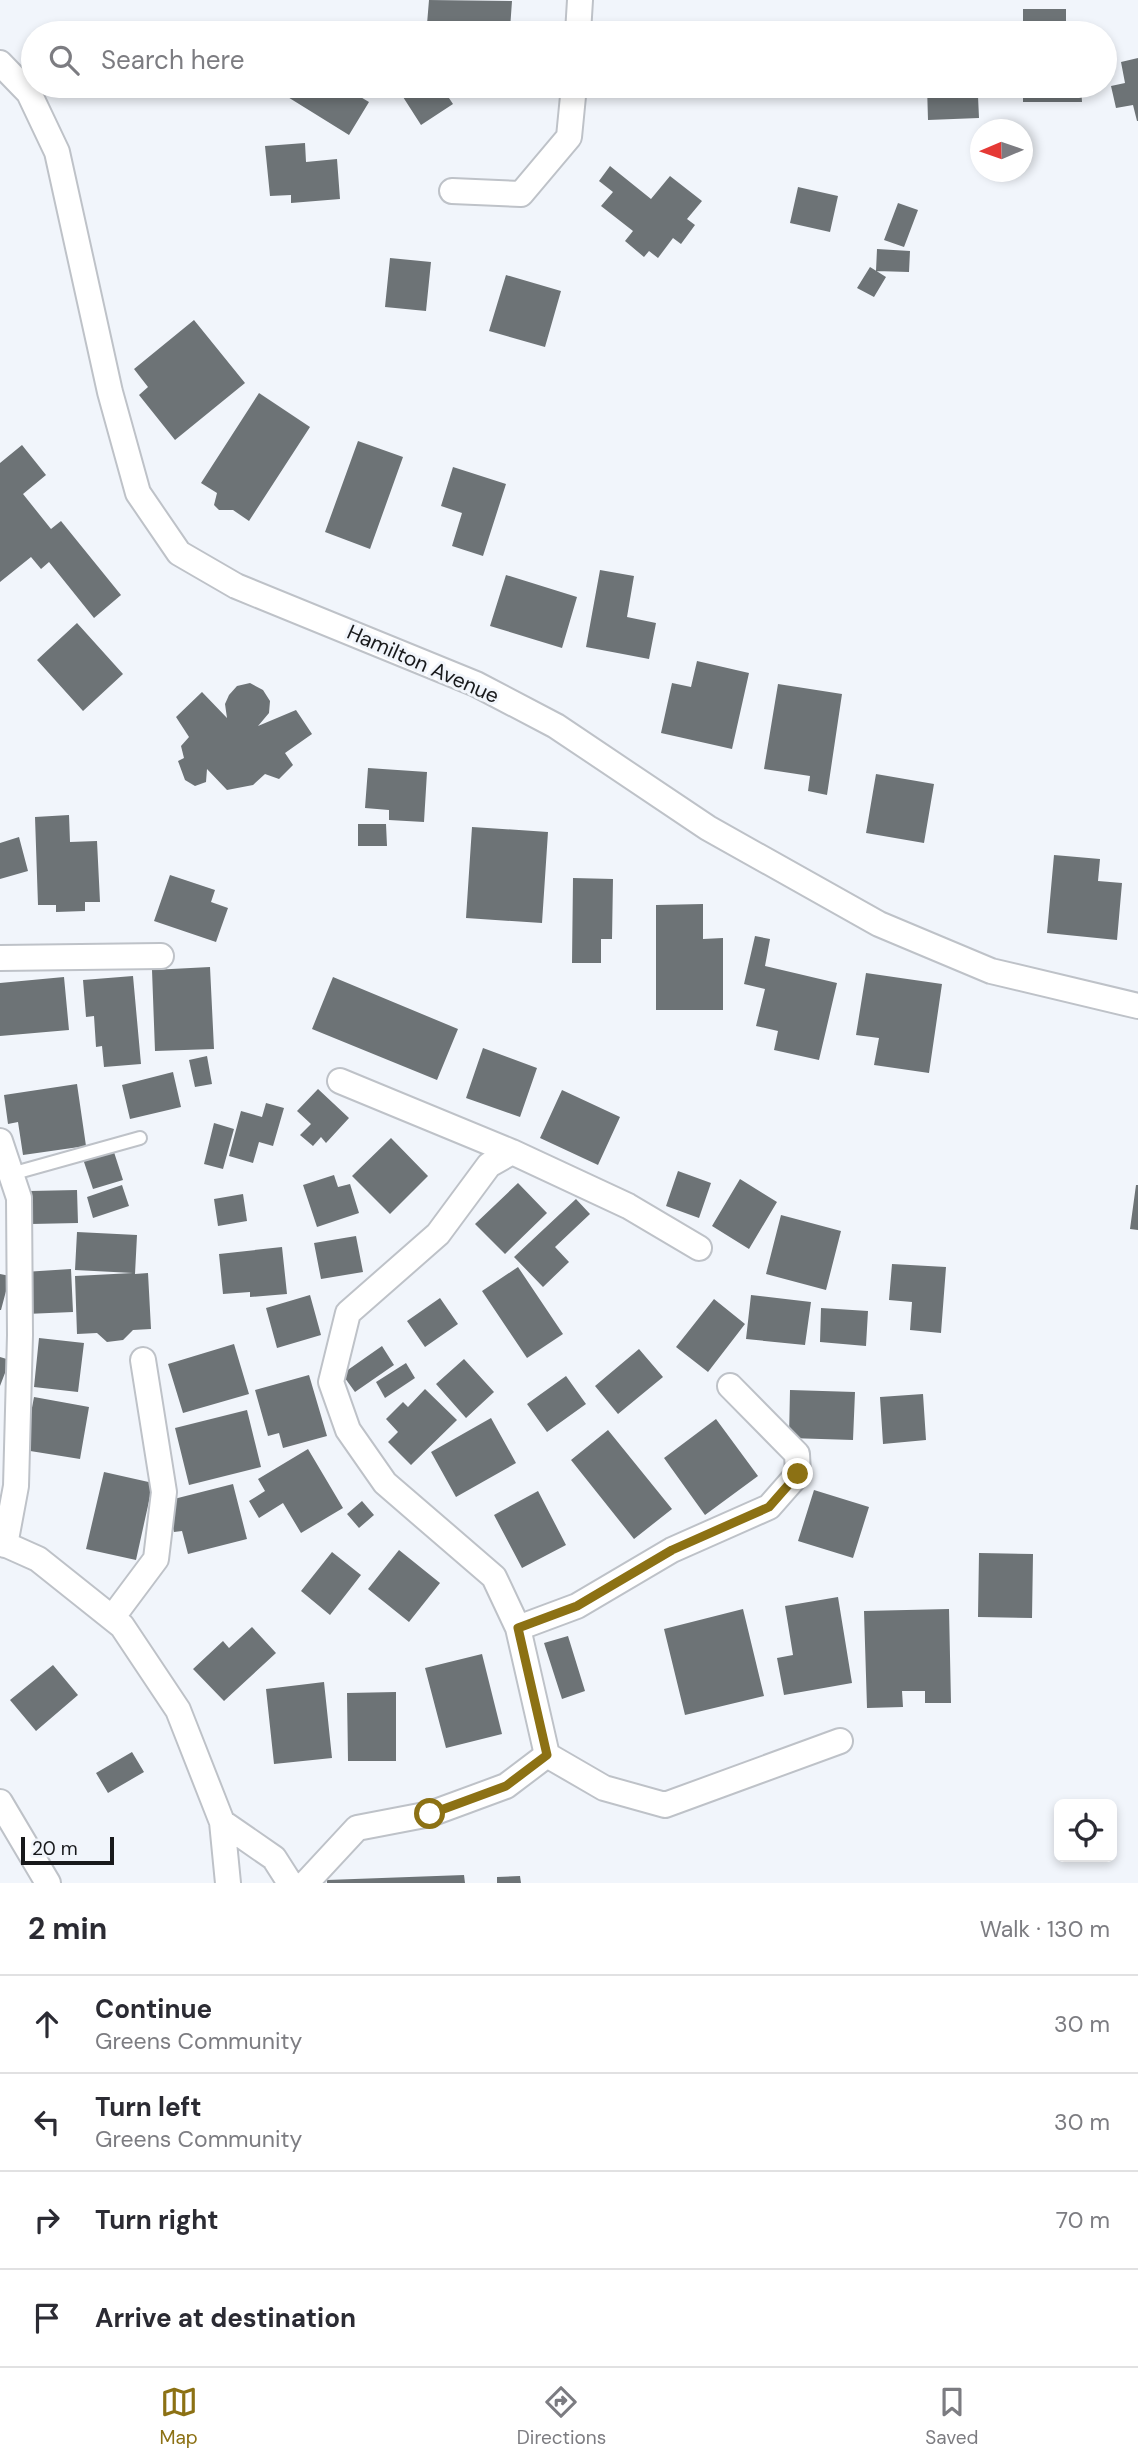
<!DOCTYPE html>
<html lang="en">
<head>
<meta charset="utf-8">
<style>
	:root { --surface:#fff; --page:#f2f2f3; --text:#2b2b33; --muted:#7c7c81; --line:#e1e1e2; --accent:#8c7114 }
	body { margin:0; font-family:"DM Sans",sans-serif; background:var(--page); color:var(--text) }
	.controls { position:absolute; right:21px; bottom:21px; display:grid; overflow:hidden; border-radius:10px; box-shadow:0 4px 10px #0003 }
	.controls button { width:63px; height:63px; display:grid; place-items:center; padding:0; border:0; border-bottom:2px solid var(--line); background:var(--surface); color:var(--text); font:35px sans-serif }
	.compass { position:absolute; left:970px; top:119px; width:63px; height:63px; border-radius:50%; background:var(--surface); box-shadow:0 4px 10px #0003; rotate:268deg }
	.scale { position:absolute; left:21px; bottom:18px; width:93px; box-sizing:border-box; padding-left:7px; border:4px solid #18191b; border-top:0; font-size:19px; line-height:24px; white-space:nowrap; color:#18191b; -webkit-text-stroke:5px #f1f5fb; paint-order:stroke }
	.stop { position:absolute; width:21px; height:21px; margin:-16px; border:5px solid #8c7114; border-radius:50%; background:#fff }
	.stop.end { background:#8c7114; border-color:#fff; box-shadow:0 2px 7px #0008 }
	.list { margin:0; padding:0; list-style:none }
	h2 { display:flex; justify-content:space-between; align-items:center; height:91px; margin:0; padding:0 28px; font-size:30px }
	h2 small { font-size:23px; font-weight:400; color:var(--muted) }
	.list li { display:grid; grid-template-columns:46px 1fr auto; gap:21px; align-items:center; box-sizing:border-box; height:98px; padding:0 28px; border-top:2px solid var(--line) }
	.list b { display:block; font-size:26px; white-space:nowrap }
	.list p { margin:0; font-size:23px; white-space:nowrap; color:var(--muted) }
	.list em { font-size:23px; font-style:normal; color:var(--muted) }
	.icon { flex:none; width:38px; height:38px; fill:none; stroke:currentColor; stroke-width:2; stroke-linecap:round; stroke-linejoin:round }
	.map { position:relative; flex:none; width:1138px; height:1883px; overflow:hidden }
	.search { position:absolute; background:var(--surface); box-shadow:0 4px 10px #0003; left:21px; right:21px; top:21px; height:77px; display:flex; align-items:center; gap:18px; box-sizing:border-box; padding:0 24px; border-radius:38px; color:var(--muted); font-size:26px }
	.sheet { height:483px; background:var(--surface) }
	nav { display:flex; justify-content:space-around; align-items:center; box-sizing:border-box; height:98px; border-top:2px solid var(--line); background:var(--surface); font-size:19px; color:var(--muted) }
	nav a { display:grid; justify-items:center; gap:4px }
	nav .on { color:var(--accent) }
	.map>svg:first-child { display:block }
</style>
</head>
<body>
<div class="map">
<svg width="1138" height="1883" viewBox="0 0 1138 1883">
	<rect width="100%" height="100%" fill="#f1f5fb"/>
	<path fill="#6d7376" d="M429 0 512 1 510 29 427 24Z
		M1023 9H1066V33H1023Z
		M923 22V33H904L903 23Z
		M1138 58V121H1137L1133 105 1116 108 1111 86 1125 83 1121 62Z
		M270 86H342L369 102 349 135Z
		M396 86H441L453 104 421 125Z
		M927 86H966L967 96H978L979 118 928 120Z
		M1023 86H1081L1082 102H1023Z
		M305 143 306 162 337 159 340 199 291 203V195L270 196 265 146Z
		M610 166 651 199 670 176 702 201 687 219 695 225 681 244 673 238 658 258 649 251 644 257 625 241 633 231 601 206 613 192 599 181Z
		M798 187 838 196 830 232 790 223Z
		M898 203 918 210 904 247 884 240Z
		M877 249 910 251 909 272 876 271Z
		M390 258 431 262 426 311 385 307Z
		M870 267 886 277 874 297 857 288Z
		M506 275 561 291 545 347 489 331Z
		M194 320 245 383 175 440 139 395 148 387 134 369Z
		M259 393 310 427 249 521 233 510H219L214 505 217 493 201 483Z
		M358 441 403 457 370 549 325 532Z
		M22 445 46 475 23 494 51 529 61 521 121 595 94 618 49 562 41 569 31 557 0 582V463Z
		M453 467 506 484 483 556 452 546 462 513 441 506Z
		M600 570 634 576 627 617 656 623 649 659 586 647Z
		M506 575 577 597 562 648 490 626Z
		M77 623 123 674 83 711 37 660Z
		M697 661 749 673 732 749 661 733 672 683 691 687Z
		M250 683 263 690 270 701 269 713 258 726 296 710 312 734 285 753 293 765 279 779 265 774 253 785 227 790 207 769 206 782 195 786 185 780 178 761 184 758 181 746 189 737 176 717 202 692 227 718 225 704 229 695 237 686Z
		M778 684 842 694 827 795 808 791 810 776 764 769Z
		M368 768 427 772 424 822 389 820V810L365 808Z
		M876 774 934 784 924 843 866 833Z
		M69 815 70 842 97 841 100 902H85V911L56 912V905H38L35 817Z
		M358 824H386L387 846H358Z
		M472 827 548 832 542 923 466 918Z
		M19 837 28 871 0 879V843Z
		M1054 855 1100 859 1098 881 1122 883 1117 940 1047 933Z
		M170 875 215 890 211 902 228 908 216 942 154 921Z
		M573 878 613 879 612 939H601V963H572Z
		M703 904V939L723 938V1010H656V905Z
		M755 936 770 939 765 966 837 983 819 1060 774 1050 778 1031 756 1026 765 989 744 984Z
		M210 967 214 1049 155 1051 152 970Z
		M866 973 942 984 929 1073 874 1065 879 1038 856 1035Z
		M133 976 141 1064 104 1067 102 1046 96 1047 94 1016 86 1017 83 980Z
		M64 977 69 1030 0 1036V983Z
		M333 977 458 1029 437 1080 312 1029Z
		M483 1048 537 1068 520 1117 466 1098Z
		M207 1056 212 1084 195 1087 189 1060Z
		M173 1072 181 1107 130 1119 122 1085Z
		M77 1084 86 1146 23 1155 18 1122 8 1124 4 1095Z
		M318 1089 349 1118 326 1143 321 1137 313 1146 300 1135 311 1124 297 1111Z
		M562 1090 620 1117 598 1165 540 1138Z
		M266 1103 284 1108 273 1146 259 1142 253 1163 229 1156 241 1111 262 1117Z
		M214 1123 234 1129 223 1169 204 1164Z
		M391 1138 428 1176 390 1214 352 1176Z
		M113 1149 123 1180 93 1189 83 1159Z
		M678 1171 711 1183 699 1218 666 1206Z
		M334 1175 338 1187 350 1184 359 1213 317 1227 303 1185Z
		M740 1179 777 1202 749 1249 712 1226Z
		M518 1183 547 1213 505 1254 475 1224Z
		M122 1185 129 1206 93 1218 87 1197Z
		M1136 1185H1138V1230L1130 1229Z
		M77 1190 78 1223 31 1224 30 1191Z
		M243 1194 247 1221 218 1226 214 1199Z
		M576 1199 590 1214 555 1247 569 1262 543 1287 514 1257Z
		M781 1215 841 1231 826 1290 766 1274Z
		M77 1232 137 1235 135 1274 148 1273 151 1329 133 1330 123 1340 107 1342 97 1333 77 1334 75 1276 133 1273 75 1270Z
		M356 1236 363 1272 321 1279 314 1243Z
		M282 1247 287 1294 250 1297V1292L223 1294 219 1254Z
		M892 1264 946 1267 941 1333 910 1330 912 1302 889 1300Z
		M518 1267 563 1334 527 1358 482 1291Z
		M71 1269 73 1312 26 1314 24 1272Z
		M0 1274 10 1276 1 1310H0Z
		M310 1295 321 1335 277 1348 266 1308Z
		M751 1295 811 1302 805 1345 746 1339Z
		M440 1298 458 1324 425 1347 407 1321Z
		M714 1299 745 1324 708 1372 676 1347Z
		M821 1308 868 1311 866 1346 820 1342Z
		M39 1338 84 1343 78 1392 34 1387Z
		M234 1344 249 1394 183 1413 168 1364Z
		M382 1346 394 1365 355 1392 342 1374Z
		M639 1349 663 1377 618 1414 595 1386Z
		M0 1357 10 1360 0 1386Z
		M464 1359 494 1392 466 1418 436 1384Z
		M406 1363 415 1378 385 1398 376 1382Z
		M309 1375 327 1436 283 1448 279 1433 268 1436 255 1390Z
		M566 1376 586 1404 547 1432 527 1404Z
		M425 1389 457 1420 411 1465 388 1442 398 1432 386 1419 403 1402 408 1407Z
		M790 1390 855 1392 853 1440 789 1438Z
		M923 1394 926 1440 883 1444 880 1397Z
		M34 1397 89 1407 80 1459 24 1450Z
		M247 1410 261 1467 189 1485 175 1428Z
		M491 1418 516 1463 456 1497 431 1452Z
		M716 1419 758 1476 705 1515 664 1458Z
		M608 1430 672 1509 634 1539 571 1460Z
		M308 1449 343 1508 301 1533 283 1503 259 1518 249 1501 265 1491 258 1479Z
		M104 1472 153 1483 136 1560 86 1549Z
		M233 1484 247 1539 188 1554 182 1531 174 1532 166 1501Z
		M814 1490 869 1507 853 1558 798 1541Z
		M538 1491 566 1545 522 1568 494 1515Z
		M362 1501 374 1515 359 1528 347 1514Z
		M399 1550 440 1583 409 1622 368 1589Z
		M332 1552 361 1575 330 1615 301 1591Z
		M979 1553 1033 1554 1032 1618 978 1617Z
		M838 1597 852 1683 784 1695 777 1658 793 1655 785 1606Z
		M743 1609 764 1696 685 1715 664 1629Z
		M949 1609 951 1703H925V1691H902L903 1707 867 1708 864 1611Z
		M252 1627 276 1653 224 1701 193 1669 223 1641 229 1648Z
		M568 1636 585 1691 562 1699 544 1643Z
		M482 1654 502 1734 446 1748 425 1668Z
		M53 1665 78 1695 36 1731 10 1700Z
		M324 1682 332 1758 274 1764 266 1689Z
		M396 1692V1761H348L347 1693Z
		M132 1752 144 1772 108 1793 96 1773Z
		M464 1875 465 1883H327V1880Z
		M520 1876 521 1883H497V1877Z"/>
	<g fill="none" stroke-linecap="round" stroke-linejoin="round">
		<defs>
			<path id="service" d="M11 1174 140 1138"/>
			<path id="minor" d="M578 33 580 0
				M0 63 29 93 57 152 110 392 138 493 179 553 236 586 476 684 556 726 708 828 879 924 991 971 1138 1006
				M452 191 521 194 569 137 574 86
				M0 958 161 956
				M340 1081 512 1152
				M0 1141 19 1198 20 1335 16 1486 5 1545
				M0 1542 38 1559 122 1626 178 1710 222 1822 228 1883
				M112 1618 156 1559 164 1492 143 1360
				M518 1628 577 1606 672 1550 769 1507 798 1474 797 1454 730 1386
				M547 1755 604 1788 665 1805 840 1741
				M0 1802 48 1883
				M222 1822 274 1858 290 1883
				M306 1883 357 1828 430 1814 506 1786 547 1755 518 1628 494 1577 385 1483 348 1430 331 1382 348 1313 438 1234 489 1165 512 1152 628 1206 699 1248"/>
		</defs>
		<use href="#service" stroke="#bec2c8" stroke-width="16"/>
		<use href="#minor" stroke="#bec2c8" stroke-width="28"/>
		<use href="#service" stroke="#fff" stroke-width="12"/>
		<use href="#minor" stroke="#fff" stroke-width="24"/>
	</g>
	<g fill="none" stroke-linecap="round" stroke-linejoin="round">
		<path stroke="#8c7114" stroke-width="9" d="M430 1814 506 1786 547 1755 518 1628 577 1606 672 1550 769 1507 798 1474"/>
	</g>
	<g text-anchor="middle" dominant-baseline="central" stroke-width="6" stroke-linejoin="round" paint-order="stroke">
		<g font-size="21" fill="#18191b" stroke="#f1f5fb">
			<text transform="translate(423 664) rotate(24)">Hamilton Avenue</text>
		</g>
	</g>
</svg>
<div class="controls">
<button><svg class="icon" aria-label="locate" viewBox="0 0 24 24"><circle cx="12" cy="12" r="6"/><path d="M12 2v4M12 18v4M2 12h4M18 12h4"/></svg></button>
</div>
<svg class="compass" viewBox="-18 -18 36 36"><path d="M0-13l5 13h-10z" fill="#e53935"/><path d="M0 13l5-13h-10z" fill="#7c7c81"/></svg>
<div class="scale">20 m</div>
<div class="stop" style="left:430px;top:1814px"></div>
<div class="stop end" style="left:798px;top:1474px"></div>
<div class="search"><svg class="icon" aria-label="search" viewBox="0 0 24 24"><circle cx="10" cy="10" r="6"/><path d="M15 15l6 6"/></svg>Search here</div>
</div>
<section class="sheet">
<h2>2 min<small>Walk · 130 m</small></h2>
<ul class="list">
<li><svg class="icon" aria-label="ahead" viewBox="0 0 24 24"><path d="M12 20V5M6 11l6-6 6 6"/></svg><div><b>Continue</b><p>Greens Community</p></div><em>30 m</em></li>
<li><svg class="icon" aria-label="left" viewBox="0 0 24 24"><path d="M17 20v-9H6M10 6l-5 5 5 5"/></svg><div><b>Turn left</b><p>Greens Community</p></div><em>30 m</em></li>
<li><svg class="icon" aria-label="right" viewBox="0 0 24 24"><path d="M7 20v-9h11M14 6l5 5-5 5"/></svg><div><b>Turn right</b></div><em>70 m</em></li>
<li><svg class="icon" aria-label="arrive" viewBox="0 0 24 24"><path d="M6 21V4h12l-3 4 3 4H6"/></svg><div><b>Arrive at destination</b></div></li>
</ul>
</section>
<nav>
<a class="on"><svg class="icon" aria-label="map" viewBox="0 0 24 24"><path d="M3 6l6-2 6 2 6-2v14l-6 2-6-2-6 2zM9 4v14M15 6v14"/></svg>Map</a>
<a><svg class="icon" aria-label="directions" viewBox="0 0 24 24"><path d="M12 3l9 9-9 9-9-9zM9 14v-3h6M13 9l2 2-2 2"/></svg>Directions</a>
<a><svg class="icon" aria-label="saved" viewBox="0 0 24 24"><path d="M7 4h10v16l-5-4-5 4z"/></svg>Saved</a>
</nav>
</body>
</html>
